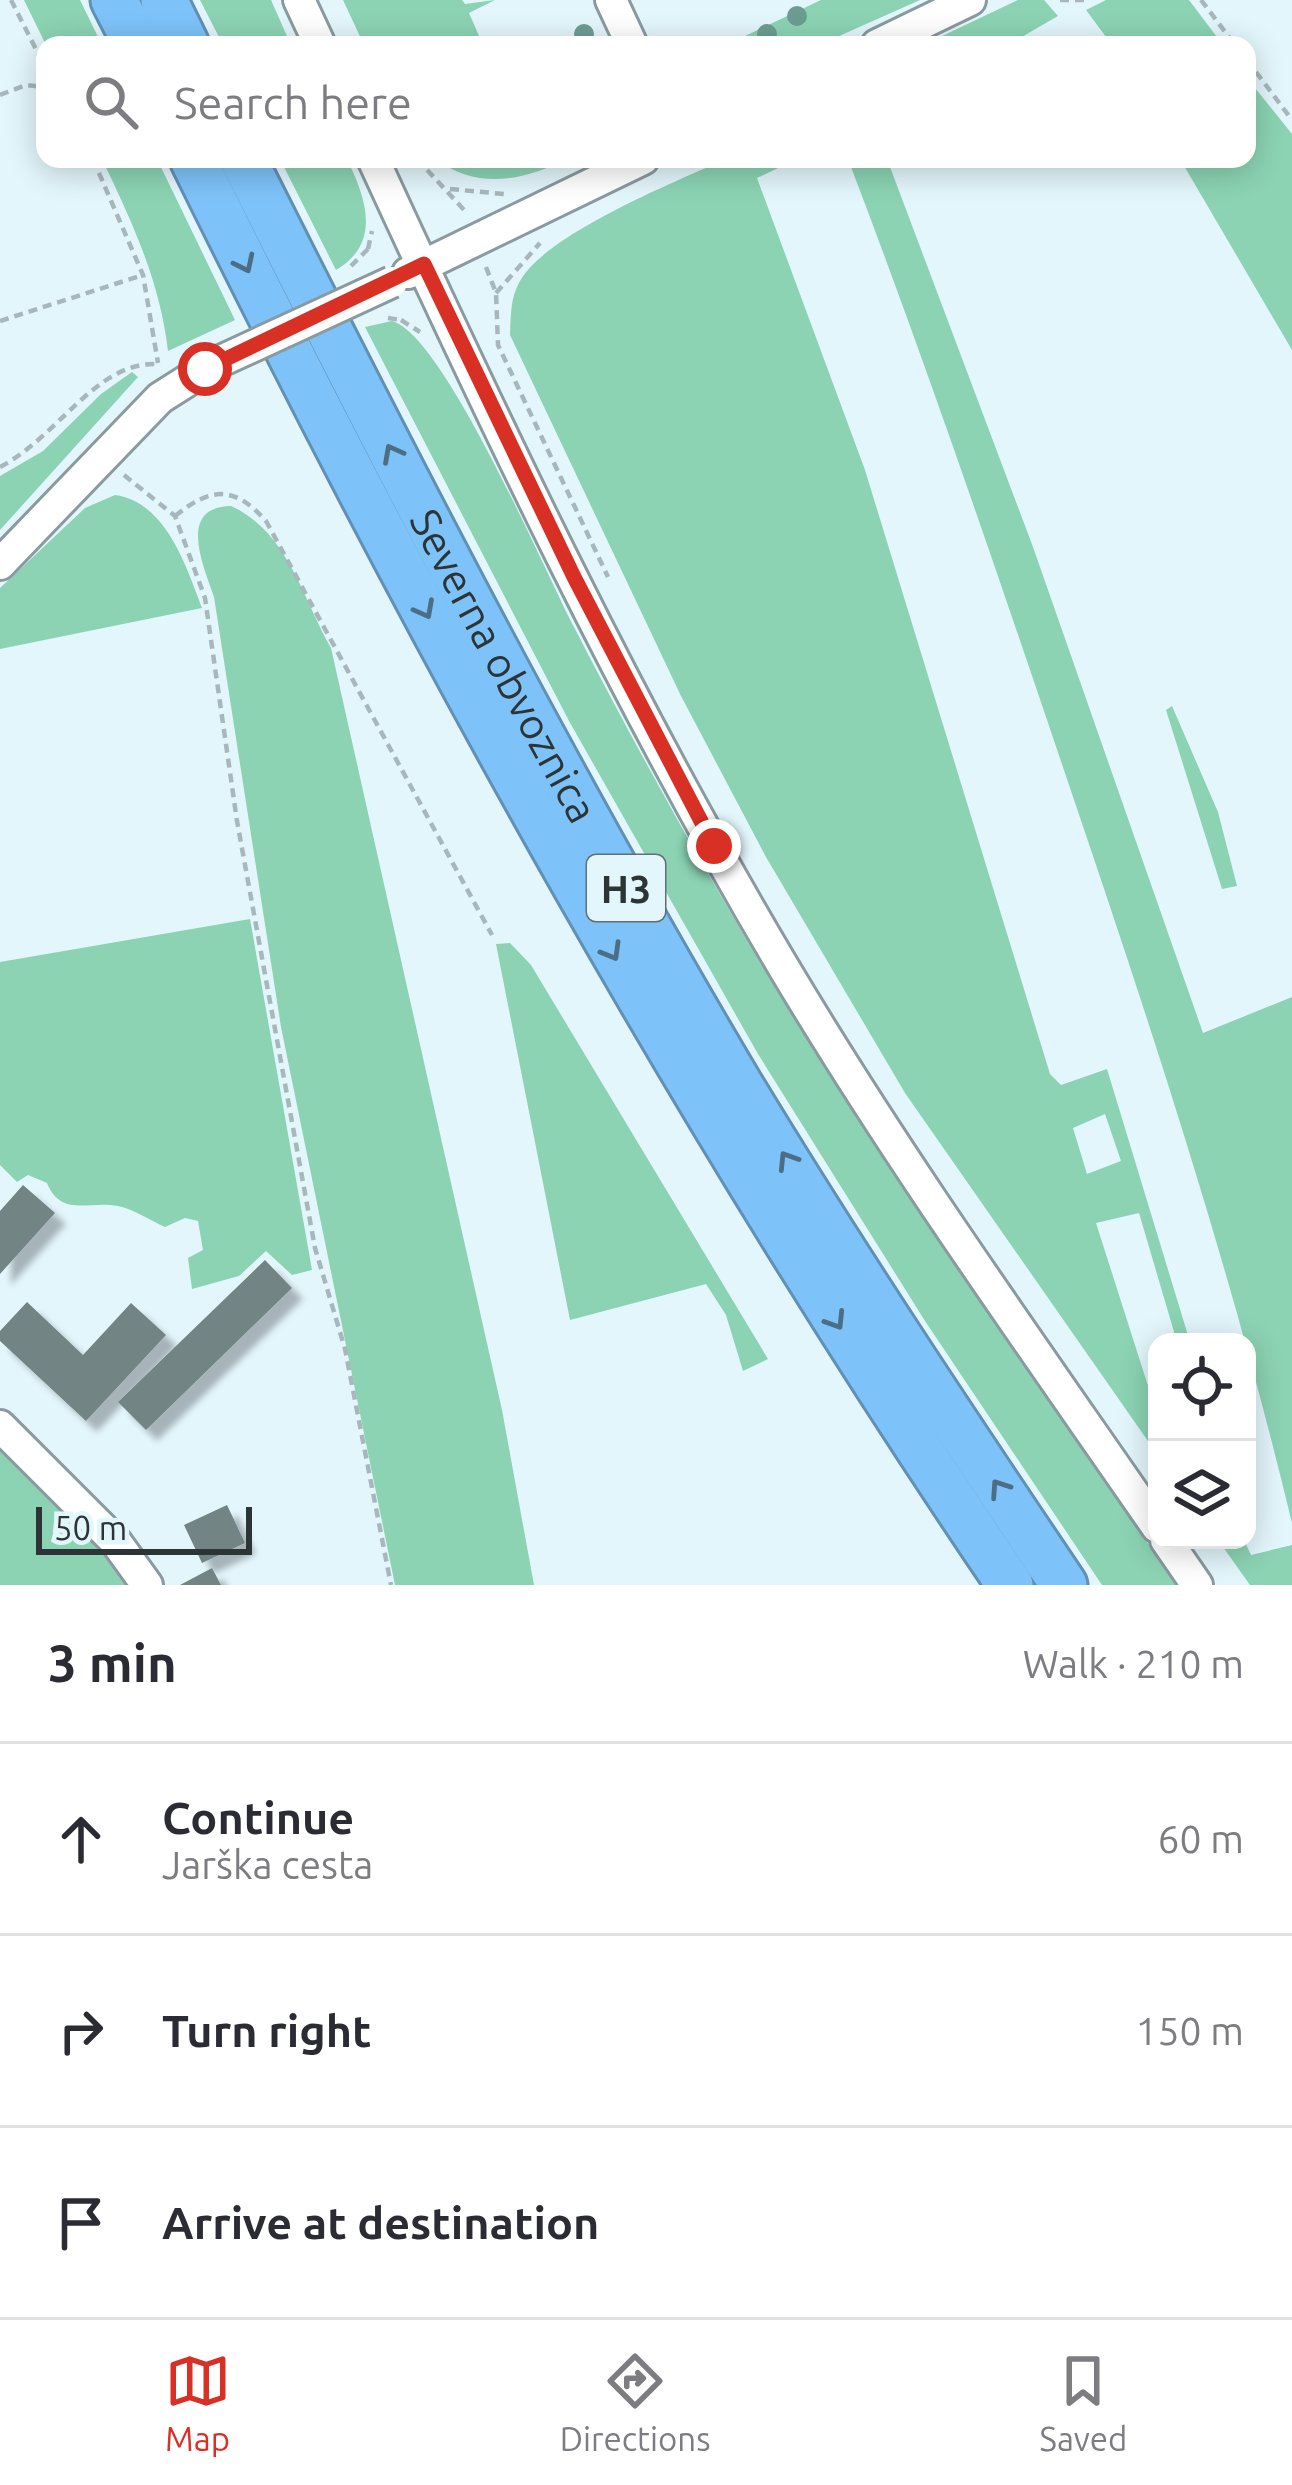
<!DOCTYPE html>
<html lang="en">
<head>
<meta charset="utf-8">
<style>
	:root { --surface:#fff; --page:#f7f7f7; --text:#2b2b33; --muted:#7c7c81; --line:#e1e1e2; --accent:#d93025 }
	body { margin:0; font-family:Ubuntu,sans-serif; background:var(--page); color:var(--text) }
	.controls { position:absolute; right:36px; bottom:36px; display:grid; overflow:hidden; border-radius:24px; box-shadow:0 6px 30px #0003 }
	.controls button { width:108px; height:108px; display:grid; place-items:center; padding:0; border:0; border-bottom:3px solid var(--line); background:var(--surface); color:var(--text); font:60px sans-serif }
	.scale { position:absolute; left:36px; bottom:30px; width:216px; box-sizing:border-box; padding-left:12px; border:6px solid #2d3436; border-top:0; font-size:33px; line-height:42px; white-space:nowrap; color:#2d3436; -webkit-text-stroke:9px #e3f6fc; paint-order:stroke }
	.stop { position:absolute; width:36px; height:36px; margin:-27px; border:9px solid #d93025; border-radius:50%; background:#fff }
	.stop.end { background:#d93025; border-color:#fff; box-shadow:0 3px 12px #0008 }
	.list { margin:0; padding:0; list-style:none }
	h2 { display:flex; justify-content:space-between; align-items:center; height:156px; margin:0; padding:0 48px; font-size:51px }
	h2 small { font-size:39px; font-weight:400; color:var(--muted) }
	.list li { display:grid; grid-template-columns:78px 1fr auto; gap:36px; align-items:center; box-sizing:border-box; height:192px; padding:0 48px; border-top:3px solid var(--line) }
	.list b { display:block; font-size:45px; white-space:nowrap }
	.list p { margin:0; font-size:39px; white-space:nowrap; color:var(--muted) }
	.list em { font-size:39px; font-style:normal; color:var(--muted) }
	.icon { flex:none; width:66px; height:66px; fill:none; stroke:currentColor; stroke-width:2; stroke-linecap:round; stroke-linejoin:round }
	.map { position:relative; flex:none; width:1292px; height:1585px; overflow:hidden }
	.search { position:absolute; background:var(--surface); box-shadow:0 6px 30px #0003; left:36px; right:36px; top:36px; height:132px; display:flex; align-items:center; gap:30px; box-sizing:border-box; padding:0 42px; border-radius:24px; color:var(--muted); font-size:45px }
	.sheet { height:732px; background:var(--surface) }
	nav { display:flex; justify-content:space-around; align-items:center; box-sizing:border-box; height:168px; border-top:3px solid var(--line); background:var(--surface); font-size:33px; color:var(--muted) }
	nav a { display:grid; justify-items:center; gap:6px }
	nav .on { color:var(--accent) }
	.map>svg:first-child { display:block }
</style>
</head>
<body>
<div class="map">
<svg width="1292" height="1585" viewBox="0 0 1292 1585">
	<defs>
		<filter id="shadow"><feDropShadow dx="11" dy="11" stdDeviation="3" flood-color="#0004"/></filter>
	</defs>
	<rect width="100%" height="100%" fill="#e3f6fc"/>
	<path fill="#8bd3b3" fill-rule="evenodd" d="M24 0H80L102 45H46Z
		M200 0H271L291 45H223Z
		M343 0H462L465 4 495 0 469 13 483 45H364Z
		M821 0H920L819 45H726Z
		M1018 0H1044L1058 16 1008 45H923Z
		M1106 0H1189L1223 45H1112L1086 10Z
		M1247 78 1292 134V350L1180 159H1247Z
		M102 159H157L235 320 168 351C160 281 132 222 102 159Z
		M280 159H347C366 198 382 243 336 270Z
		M436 159H568C524 180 478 191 436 159Z
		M726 159H797L757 178 865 470 1050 1074 1061 1085 1107 1069 1190 1342H1177L1139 1213 1096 1223 1157 1414V1454L905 1093 766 857 681 696 510 335C511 316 510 298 520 281 546 234 675 182 726 159ZM1105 1114 1121 1161 1087 1174 1073 1128Z
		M848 159H887L1033 547 1203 1033 1292 997V1523C1232 1273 1152 1029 1069 785 998 575 927 366 848 159Z
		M392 321C444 335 544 570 574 627 661 796 756 962 859 1121 961 1279 1072 1429 1176 1585H1102L925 1321 758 1054 569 721 365 327Z
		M132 372 138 377 0 530V476L43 451 101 394Z
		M115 495C166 502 186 566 202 608L0 649V588L85 508Z
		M231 506C288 532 302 597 331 648L502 1410 534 1585H395L281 1027 214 597C203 565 177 507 231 506Z
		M1172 706 1218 812 1237 886 1222 889 1166 710Z
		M250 919 312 1270 292 1275 266 1251 239 1276 192 1289 188 1258 203 1250 198 1221 185 1218 165 1227C151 1221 134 1209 118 1206 90 1200 61 1218 47 1183L28 1175 17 1182 0 1165V962Z
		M510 943 531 965 768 1359 743 1371 726 1315 706 1284 570 1320 496 944Z
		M0 1447 58 1502 130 1585H0Z
		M1218 1540H1244L1251 1555 1292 1545V1585H1250Z"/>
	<path fill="#728483" filter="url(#shadow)" d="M23 1185 55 1213 0 1274V1211Z
		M265 1260 292 1288 146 1430 118 1402Z
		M27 1302 83 1355 131 1303 166 1335 86 1421 0 1341V1331Z
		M227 1505 245 1543 202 1563 184 1525Z
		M212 1568 221 1585H180Z"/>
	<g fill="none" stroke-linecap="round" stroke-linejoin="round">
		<defs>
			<path id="minor" d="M299 0 320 45
				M611 0 632 45
				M877 45 970 0
				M373 159C499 433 630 709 784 968 899 1161 1030 1343 1157 1527
				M408 273 643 159
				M0 564 160 398 212 365
				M0 1426 116 1542 147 1585
				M1166 1540 1197 1585"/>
			<g id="highway">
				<path d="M114 0 137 45"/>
				<path d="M164 0 186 45"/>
				<path d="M193 159C436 654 700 1129 1010 1585"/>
				<path id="s1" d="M243 159C400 472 560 783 739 1084 842 1254 953 1420 1064 1585"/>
			</g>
		</defs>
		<use href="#minor" stroke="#899ba0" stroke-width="36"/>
		<use href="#highway" stroke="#6190b4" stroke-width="51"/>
		<path stroke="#a8b7bc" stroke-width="4.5" stroke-dasharray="9 6" stroke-linecap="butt" d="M11 0 45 67
			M1060 0H1089
			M1201 0 1235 45
			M491 37 492 45
			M1247 60 1292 120
			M0 95 26 85 45 87
			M93 159 143 275 158 363
			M417 159 466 212
			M450 189 504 194
			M368 249 372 231
			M486 267 496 293 498 345 608 577
			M496 293 540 243
			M401 320 420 332
			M0 321 143 275
			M0 467C58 437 95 363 155 364
			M124 475 175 516 205 598 237 821 315 1248 345 1349 391 1585
			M175 516C211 487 234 485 266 521L492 935"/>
		<use href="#minor" stroke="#fff" stroke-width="30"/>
		<use href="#highway" stroke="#7dc2f8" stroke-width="45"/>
		<defs>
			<path id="minor-bridge" d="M212 365 392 282"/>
		</defs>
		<use href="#minor-bridge" stroke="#899ba0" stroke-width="36" stroke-linecap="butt"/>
		<path stroke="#a8b7bc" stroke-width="4.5" stroke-dasharray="9 6" stroke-linecap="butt" d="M351 266 368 249
			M388 318 401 320"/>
		<use href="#minor-bridge" stroke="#fff" stroke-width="30"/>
	</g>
	<g fill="#6c9d92">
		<circle cx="797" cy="16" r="10"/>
		<circle cx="584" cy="34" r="10"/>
		<circle cx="767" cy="34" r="10"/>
	</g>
	<defs><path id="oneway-chevron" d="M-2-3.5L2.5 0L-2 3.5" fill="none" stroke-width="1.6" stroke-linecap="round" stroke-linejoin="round" transform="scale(3)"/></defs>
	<g stroke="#4d6d84">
		<use href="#oneway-chevron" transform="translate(245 264) rotate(64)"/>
		<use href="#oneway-chevron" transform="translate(392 453) rotate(-118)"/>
		<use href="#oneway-chevron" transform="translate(425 610) rotate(62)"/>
		<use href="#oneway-chevron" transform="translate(612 952) rotate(60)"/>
		<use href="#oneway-chevron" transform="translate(787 1160) rotate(-122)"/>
		<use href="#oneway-chevron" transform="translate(836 1321) rotate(58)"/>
		<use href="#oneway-chevron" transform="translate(999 1488) rotate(-124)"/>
	</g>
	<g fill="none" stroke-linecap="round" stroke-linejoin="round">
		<path stroke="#d93025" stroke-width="15" d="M205 369 424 264 574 577 714 846"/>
	</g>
	<g text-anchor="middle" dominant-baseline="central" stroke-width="12" stroke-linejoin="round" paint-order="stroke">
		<rect fill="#e3f6fc" stroke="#646e71" stroke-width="3" x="587" y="855" width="78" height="66" rx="9"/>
		<g font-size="39" font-weight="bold" fill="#2d3436">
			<text x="626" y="888">H3</text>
		</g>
		<g font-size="42" fill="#2d3436" stroke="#e3f6fc">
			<text stroke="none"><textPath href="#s1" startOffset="570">Severna obvoznica</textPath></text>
		</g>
	</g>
</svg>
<div class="controls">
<button><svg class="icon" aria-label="locate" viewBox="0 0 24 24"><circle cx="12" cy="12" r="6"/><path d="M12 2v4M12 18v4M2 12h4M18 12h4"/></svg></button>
<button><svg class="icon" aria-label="layers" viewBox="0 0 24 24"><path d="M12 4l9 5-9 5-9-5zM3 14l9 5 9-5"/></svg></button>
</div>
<div class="scale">50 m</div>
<div class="stop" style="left:205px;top:369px"></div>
<div class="stop end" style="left:714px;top:846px"></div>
<div class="search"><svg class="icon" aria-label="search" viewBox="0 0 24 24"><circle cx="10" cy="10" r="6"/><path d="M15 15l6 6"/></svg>Search here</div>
</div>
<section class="sheet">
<h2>3 min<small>Walk · 210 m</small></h2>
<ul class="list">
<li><svg class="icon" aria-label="ahead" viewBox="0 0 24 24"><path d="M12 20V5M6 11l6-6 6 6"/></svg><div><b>Continue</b><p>Jarška cesta</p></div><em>60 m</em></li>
<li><svg class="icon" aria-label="right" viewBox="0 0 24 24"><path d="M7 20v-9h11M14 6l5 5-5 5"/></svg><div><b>Turn right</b></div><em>150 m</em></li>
<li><svg class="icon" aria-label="arrive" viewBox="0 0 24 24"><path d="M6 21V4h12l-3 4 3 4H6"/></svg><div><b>Arrive at destination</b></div></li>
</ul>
</section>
<nav>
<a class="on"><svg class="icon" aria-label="map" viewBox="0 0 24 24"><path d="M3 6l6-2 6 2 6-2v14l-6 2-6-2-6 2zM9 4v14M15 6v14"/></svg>Map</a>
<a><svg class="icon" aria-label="directions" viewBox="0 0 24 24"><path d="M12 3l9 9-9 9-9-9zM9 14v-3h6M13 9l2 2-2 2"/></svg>Directions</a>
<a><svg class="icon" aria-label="saved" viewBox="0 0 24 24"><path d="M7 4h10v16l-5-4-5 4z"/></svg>Saved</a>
</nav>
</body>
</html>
